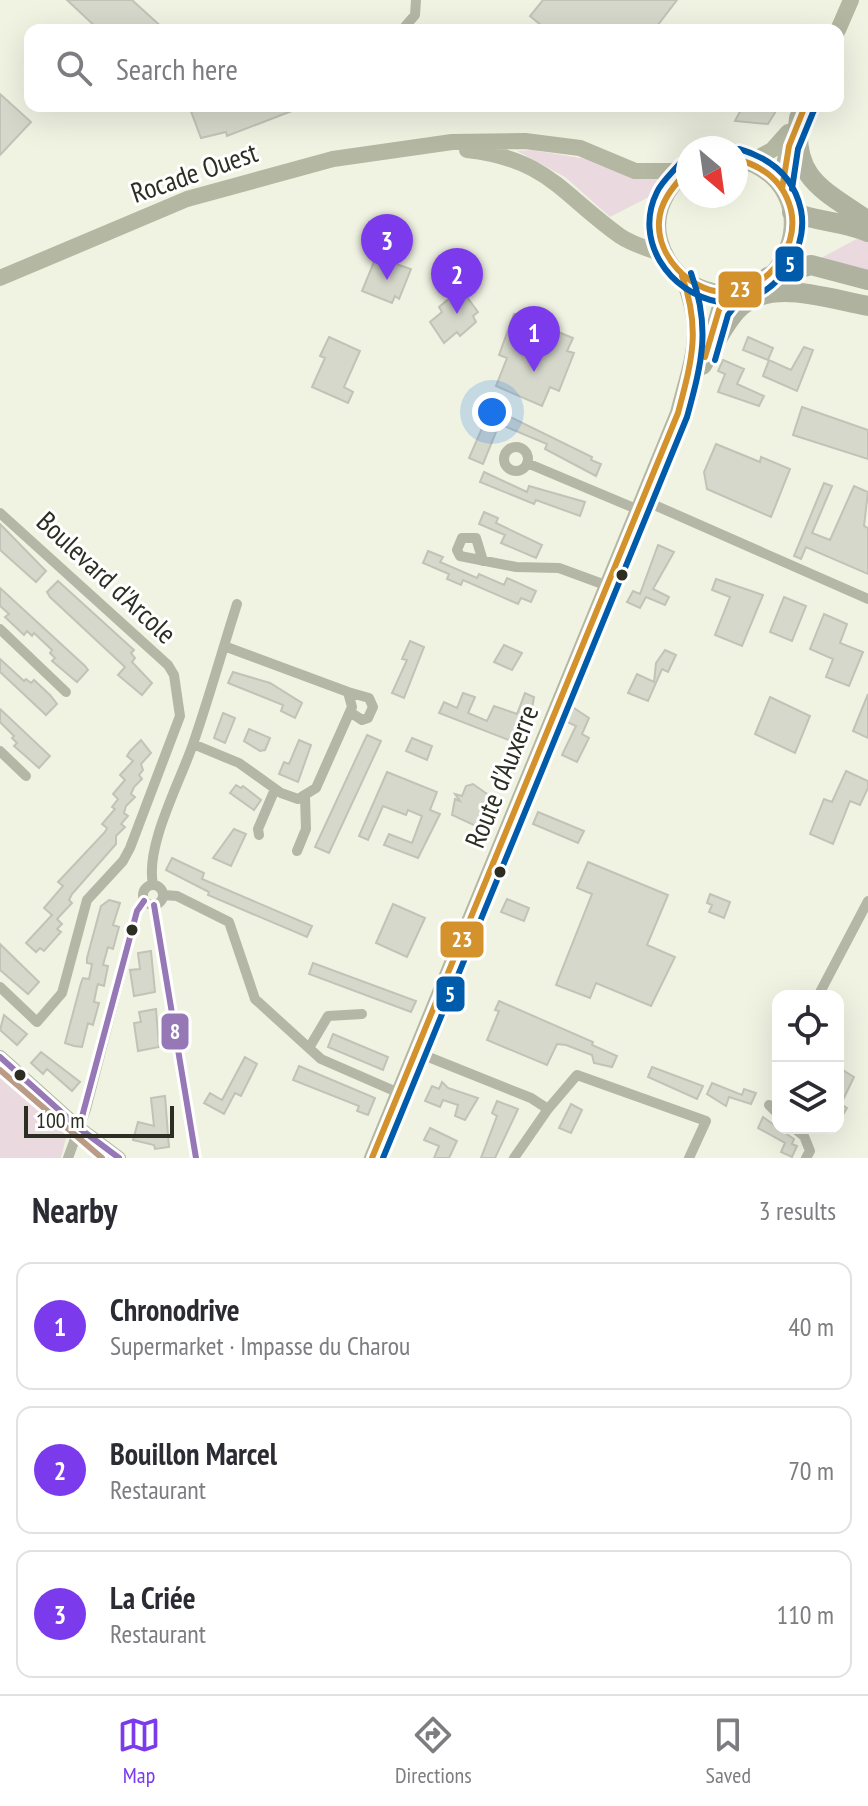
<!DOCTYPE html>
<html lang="en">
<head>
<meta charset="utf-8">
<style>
	:root { --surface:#fff; --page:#f7f7f7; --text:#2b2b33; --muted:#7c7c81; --line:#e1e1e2; --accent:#7c3aed }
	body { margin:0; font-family:"PT Sans Narrow",sans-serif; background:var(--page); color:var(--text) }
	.controls { position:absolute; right:24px; bottom:24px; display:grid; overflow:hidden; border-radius:16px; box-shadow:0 8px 32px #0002 }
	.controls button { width:72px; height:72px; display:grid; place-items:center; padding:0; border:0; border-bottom:2px solid var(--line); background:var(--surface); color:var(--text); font:40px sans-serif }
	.compass { position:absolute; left:676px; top:136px; width:72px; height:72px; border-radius:50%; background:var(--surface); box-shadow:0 8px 32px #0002; rotate:151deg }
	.scale { position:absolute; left:24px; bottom:20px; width:150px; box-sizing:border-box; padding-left:8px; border:4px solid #2c2e23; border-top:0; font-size:22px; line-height:28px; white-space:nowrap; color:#2c2e23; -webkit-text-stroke:6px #fff; paint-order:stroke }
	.you { position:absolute; left:492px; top:412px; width:28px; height:28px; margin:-20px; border:6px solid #fff; border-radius:50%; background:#1a73e8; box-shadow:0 0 0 12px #1a73e833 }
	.badge { display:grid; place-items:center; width:52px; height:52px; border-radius:50%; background:var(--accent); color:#fff; font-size:26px; font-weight:700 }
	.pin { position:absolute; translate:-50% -66px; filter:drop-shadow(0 2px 4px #0008) }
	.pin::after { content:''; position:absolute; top:42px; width:28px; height:24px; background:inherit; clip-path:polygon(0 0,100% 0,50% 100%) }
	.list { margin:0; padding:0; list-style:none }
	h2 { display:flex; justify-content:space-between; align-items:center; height:104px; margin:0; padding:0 32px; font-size:34px }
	h2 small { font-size:26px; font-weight:400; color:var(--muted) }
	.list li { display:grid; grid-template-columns:52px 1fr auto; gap:24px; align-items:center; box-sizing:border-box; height:128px; margin:0 16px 16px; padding:0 16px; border:2px solid var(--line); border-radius:16px }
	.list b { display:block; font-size:30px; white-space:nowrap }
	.list p { margin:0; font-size:26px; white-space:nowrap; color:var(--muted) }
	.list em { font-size:26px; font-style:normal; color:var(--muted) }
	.icon { flex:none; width:44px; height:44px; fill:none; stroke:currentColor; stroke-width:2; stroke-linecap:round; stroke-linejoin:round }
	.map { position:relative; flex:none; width:868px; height:1158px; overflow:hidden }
	.search { position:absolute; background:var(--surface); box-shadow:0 8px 32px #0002; left:24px; right:24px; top:24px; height:88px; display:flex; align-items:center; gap:20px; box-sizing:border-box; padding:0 28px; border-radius:16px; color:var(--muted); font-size:30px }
	.sheet { height:536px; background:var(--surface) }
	nav { display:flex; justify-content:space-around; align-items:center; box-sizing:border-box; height:112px; border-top:2px solid var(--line); background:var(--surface); font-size:22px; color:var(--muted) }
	nav a { display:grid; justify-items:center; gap:4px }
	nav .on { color:var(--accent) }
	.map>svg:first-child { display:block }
</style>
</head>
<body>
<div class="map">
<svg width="868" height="1158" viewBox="0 0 868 1158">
	<rect width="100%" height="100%" fill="#f0f3e2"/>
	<path fill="#eadae0" d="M532 150 593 160 642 178H661L649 197 610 217 565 177 517 151Z
		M862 236 868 239V272L821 258Z
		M0 1065 69 1126 61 1158H0Z"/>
	<path fill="#d6d8cb" stroke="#c1c3b7" stroke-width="2" d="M67 0H132L165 30H99Z
		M543 0H677L654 30H547L530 16Z
		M0 94 31 122 0 155Z
		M189 106H302V107L227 136 226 132 201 138Z
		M743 106H779L768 124 735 121Z
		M376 257 411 269 399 299 395 296 392 303 362 291Z
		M461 289 478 312 473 316 476 322 460 336 457 332 444 343 430 322 442 312 439 307Z
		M514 314 573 338 567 351 574 353 559 391 550 387 542 406 496 386 507 358 499 355Z
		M329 337 360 351 344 387 353 392 348 403 312 387 325 358 320 356Z
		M748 337 773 348 768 360 743 350Z
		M804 347 813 350 797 391 763 376 769 360 791 370Z
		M723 360 744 369 737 384 764 396 759 406 718 392 725 374 718 371Z
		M802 407 868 430V459L793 435Z
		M508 416 592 457 591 460 601 464 596 476 545 449 547 444 504 426Z
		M483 426 496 432 483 464 469 458Z
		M716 444 760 462 761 457 790 469 771 517 707 489 704 472Z
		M484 472 527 492 529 486 585 502 580 516 536 500 534 504 480 482Z
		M824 483 832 486 812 533 830 540 854 486 868 492 864 526 868 528V574L806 547 801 559 794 556Z
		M484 512 498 518 496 523 542 545 536 558 501 543 505 535 479 524Z
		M0 524 46 571 36 582 0 550Z
		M658 545 674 552 653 589 669 597 665 605 646 597 640 608 627 602 633 591 640 594Z
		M428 551 443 557 440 562 477 578 479 574 504 585 507 578 536 591 531 602 521 598 518 604 463 580 461 585 447 579 449 574 423 563Z
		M716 579 763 595 742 646 715 635 730 597 712 590Z
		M58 581 134 650 131 653 135 658 132 662 152 683 142 695 118 675 125 667 50 597 47 592Z
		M0 588 85 666 88 670 77 682 52 661 55 658 50 653 52 650 34 633 32 636 27 631 24 635 5 617 9 614 0 606Z
		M784 597 806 606 792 641 770 632Z
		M824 614 847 624 840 643 863 652 849 686 826 677 833 659 810 649Z
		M410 641 424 647 404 698 392 693 407 660 402 659Z
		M504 645 522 653 512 670 494 662Z
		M665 650 676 655 668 672 662 669 648 701 628 693 637 674 654 682 656 663Z
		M0 659 24 681 26 679 31 683 34 680 50 695 57 704 46 715 0 672Z
		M233 672 270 683 302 703 295 718 281 711 283 705 228 683Z
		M463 693 475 697 468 713 487 721 494 706 517 714 525 693 534 697 530 720 519 744 439 713 444 702 457 708Z
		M868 694V738L853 731Z
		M770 697 810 716 795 753 755 734Z
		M571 706 589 718 582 734 589 738 577 762 562 755 576 726 565 721Z
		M0 709 50 756 39 768 14 746 17 743 12 738 14 736 0 722Z
		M223 713 235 718 225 743 214 738Z
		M249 729 270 738 265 750 260 751 244 741Z
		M367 735 381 741 329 853 315 847Z
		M412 738 432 746 427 760 406 751Z
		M141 740 151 753 141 764 143 770 139 775 142 779 134 787 131 794 135 797 126 806 124 813 128 816 121 824 125 827 116 836V844L72 894 69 900 72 903 57 919 62 924 57 929 61 932 44 951 40 948 36 952 26 943 52 915 44 908 63 886 58 882 105 832 107 828 102 824 115 809 112 807 118 799 113 794 125 780 120 775 133 761 127 756 130 751Z
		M299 740 311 745 298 782 279 774 284 762 289 764Z
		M846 771 868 781V788L860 805 850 801 833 844 810 834 824 799 832 802Z
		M387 772 437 792 430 810 440 814 418 858 384 845 389 834 412 843 422 816 408 810 406 815 383 806 368 840 359 836Z
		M473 784 490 796 478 827 452 815 455 799 460 801 455 794 462 796 466 786Z
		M236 785 241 788 243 786 261 800 254 810 230 793Z
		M538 812 584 831 578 843 533 824Z
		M234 829 246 834 231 866 213 858Z
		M172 858 204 873 202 879 312 926 307 937 208 895 209 892 166 870Z
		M588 862 668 895 647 945 675 957 651 1006 596 983 590 998 556 985 592 894 577 888Z
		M710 894 730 902 724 918 709 912 712 905 707 903Z
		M507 899 529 908 524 921 501 912Z
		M109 900 120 903 113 925 119 927 113 949 108 947 103 965 108 966 104 986 98 984 97 987 94 1002 99 1003 93 1025 88 1023 82 1047 74 1046 65 1043 81 983 83 978 89 979 92 964 87 963V958L101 906Z
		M393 904 425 918 407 957 376 943Z
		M0 944 39 982 28 994 0 970Z
		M151 951 155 992 134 996 130 970 140 969 138 953Z
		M313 963 416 1001 411 1012 309 974Z
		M499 1001 593 1042 592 1045 617 1056 612 1067 594 1063 592 1055 566 1045 557 1044 547 1065 487 1040 499 1011 495 1010Z
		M156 1009 159 1047 138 1051 134 1023 141 1022 139 1012Z
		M4 1015 27 1034 17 1045 0 1030Z
		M333 1034 388 1057 383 1070 328 1047Z
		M41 1052 80 1082 72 1091 47 1069 43 1074 31 1063Z
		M245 1057 257 1064 241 1096 235 1093 224 1114 204 1103 210 1093 222 1100Z
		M299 1066 375 1098 368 1115 357 1111 359 1106 293 1080Z
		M652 1067 703 1086 697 1099 648 1077Z
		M838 1067 854 1077 841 1104 847 1108 838 1123Z
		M442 1082 448 1088 478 1098 465 1120 455 1116 458 1105 443 1100 440 1107 425 1101 432 1086 439 1089Z
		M712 1083 742 1095 744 1089 756 1093 751 1104 729 1097 726 1106 707 1094Z
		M165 1096 169 1147 155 1149 154 1145 133 1140 138 1122 154 1126 151 1098Z
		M497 1101 518 1109 495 1158H481L497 1116 492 1113Z
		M571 1104 582 1110 571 1133 559 1128Z
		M763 1117 794 1139 792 1144 797 1146 792 1157 781 1152 785 1143 758 1128Z
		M430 1128 457 1141 449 1158H434L439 1146 424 1140Z"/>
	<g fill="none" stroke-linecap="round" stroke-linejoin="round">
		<path stroke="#b4b7a6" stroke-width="10" d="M402 30 415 15 416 0
			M504 459a12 12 0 1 1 24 0a12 12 0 1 1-24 0Z
			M527 463 639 510
			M643 500 868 599
			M0 513 168 665 174 675 180 716 130 848 123 861 87 900 62 993 37 1022 0 987
			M483 561 476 538H462L457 550 460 556 516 567 559 568 608 586
			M0 629 66 692
			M348 692 369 698 373 707 368 718 362 720 350 712
			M193 744 239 763 281 793 298 799 316 788 352 707 348 692 224 646
			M0 751 26 776
			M259 835 258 829 275 789
			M297 851 306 829 305 797
			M153 884C145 846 180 782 193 744 209 698 222 651 237 604
			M143 895a10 10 0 1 1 20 0a10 10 0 1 1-20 0Z
			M164 895 177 896 229 922 255 999 321 1059 399 1093
			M154 905 196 1158
			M818 996 868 901
			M309 1048 328 1016 362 1014
			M416 1052 531 1098 548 1109 577 1075 706 1121 689 1158
			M777 1073 778 1070
			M769 1105 778 1114
			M794 1128 804 1136 810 1151 806 1158
			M68 1158 86 1109 137 911 144 901
			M514 1158 548 1109"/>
		<path stroke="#b3b5a1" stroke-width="14" d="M0 1057 79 1128 119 1158"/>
		<path stroke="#b4b7a1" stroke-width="16" d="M838 30 851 0
			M467 150C548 159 561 194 620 236 633 245 650 249 665 255
			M750 162 772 150 788 132
			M688 170C667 187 653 213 660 240 665 260 679 278 698 286 786 324 837 184 736 159
			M782 189C782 157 792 134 805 106
			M0 278 187 199 333 159 452 142 525 141 580 148 635 171H686
			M710 342 719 310 733 292
			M372 1158 678 413C692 357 706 333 682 276"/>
		<path stroke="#afb29e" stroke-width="20" d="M799 118C791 179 824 190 868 221
			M792 212C817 222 843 221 868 232
			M768 277 811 265 868 280
			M702 365C713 347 722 327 736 311 767 276 828 299 868 306"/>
		<defs>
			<path id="bus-1" d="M688 170C675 185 660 200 659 222 657 256 689 290 722 292 764 294 800 250 791 210 784 182 763 166 736 159
				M782 189 789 146 805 106
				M705 357 719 310 733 292
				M372 1158 678 413C692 360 701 329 682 276"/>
			<path id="bus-2" d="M680 163C673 172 662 181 657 192 633 240 669 293 719 302 768 309 810 255 801 210 794 177 770 158 739 149
				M792 189 798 149 814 110
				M715 360 728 315 741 298
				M383 1158 687 417C702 362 711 328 691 273"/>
			<path id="bus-3" d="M154 905 196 1158
				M0 1057 79 1128 119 1158
				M79 1128 137 911 144 901"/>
			<path id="bus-4" d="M0 1070 102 1158"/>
		</defs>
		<use href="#bus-1" stroke="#fff" stroke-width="12"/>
		<use href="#bus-2" stroke="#fff" stroke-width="12"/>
		<use href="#bus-3" stroke="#fff" stroke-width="12"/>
		<use href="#bus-4" stroke="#fff" stroke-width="12"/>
		<use href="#bus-1" stroke="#d4922c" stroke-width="6"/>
		<use href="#bus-2" stroke="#005baa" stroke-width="6"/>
		<use href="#bus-3" stroke="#9778b7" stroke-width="6"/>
		<use href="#bus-4" stroke="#b99b86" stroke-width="6"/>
	</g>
	<g fill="#2c2e23" stroke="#fff" stroke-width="3">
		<circle cx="622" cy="575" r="7"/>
		<circle cx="500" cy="872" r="7"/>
		<circle cx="132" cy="930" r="7"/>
		<circle cx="20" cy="1075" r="7"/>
	</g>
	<g text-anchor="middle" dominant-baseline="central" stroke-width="6" stroke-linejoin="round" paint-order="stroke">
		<g font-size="28" fill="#2c2e23" stroke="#fff">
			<text transform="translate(194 172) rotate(-19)">Rocade Ouest</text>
			<text transform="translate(107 577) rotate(43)">Boulevard d'Arcole</text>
			<text transform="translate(501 776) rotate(-68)">Route d'Auxerre</text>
		</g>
	</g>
	<g stroke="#fff" stroke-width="3">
		<rect x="774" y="245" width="31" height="38" rx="8" fill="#005baa"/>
		<rect x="717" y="270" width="46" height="39" rx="8" fill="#d4922c"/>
		<rect x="439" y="920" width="46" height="39" rx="8" fill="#d4922c"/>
		<rect x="435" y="975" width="31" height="38" rx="8" fill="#005baa"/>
		<rect x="160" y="1012" width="30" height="39" rx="8" fill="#9778b7"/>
	</g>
	<g font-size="22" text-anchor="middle" font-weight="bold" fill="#fff">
		<text x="790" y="272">5</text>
		<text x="740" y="297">23</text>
		<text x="462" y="947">23</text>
		<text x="450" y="1002">5</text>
		<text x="175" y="1039">8</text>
	</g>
</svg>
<div class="controls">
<button><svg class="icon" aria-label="locate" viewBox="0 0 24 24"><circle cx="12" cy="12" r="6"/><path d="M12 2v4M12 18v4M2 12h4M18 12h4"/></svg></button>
<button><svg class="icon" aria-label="layers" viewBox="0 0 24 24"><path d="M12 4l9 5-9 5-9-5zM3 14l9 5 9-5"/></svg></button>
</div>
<svg class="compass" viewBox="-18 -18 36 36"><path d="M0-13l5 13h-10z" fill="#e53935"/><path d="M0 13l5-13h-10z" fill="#7c7c81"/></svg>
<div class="scale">100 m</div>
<div class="you"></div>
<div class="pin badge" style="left:534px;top:372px">1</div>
<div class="pin badge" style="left:457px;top:314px">2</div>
<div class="pin badge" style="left:387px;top:280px">3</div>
<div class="search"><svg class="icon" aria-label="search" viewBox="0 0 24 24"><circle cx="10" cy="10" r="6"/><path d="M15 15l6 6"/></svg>Search here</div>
</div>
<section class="sheet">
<h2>Nearby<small>3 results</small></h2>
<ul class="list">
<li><span class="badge">1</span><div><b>Chronodrive</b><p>Supermarket · Impasse du Charou</p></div><em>40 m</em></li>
<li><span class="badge">2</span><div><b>Bouillon Marcel</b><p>Restaurant</p></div><em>70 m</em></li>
<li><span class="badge">3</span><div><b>La Criée</b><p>Restaurant</p></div><em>110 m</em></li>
</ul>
</section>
<nav>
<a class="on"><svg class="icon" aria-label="map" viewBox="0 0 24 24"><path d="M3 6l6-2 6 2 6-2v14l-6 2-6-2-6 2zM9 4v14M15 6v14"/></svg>Map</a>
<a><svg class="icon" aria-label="directions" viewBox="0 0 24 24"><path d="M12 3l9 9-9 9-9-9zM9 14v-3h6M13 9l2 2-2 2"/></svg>Directions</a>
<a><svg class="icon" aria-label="saved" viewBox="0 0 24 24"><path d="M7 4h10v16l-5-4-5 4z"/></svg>Saved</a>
</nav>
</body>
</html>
